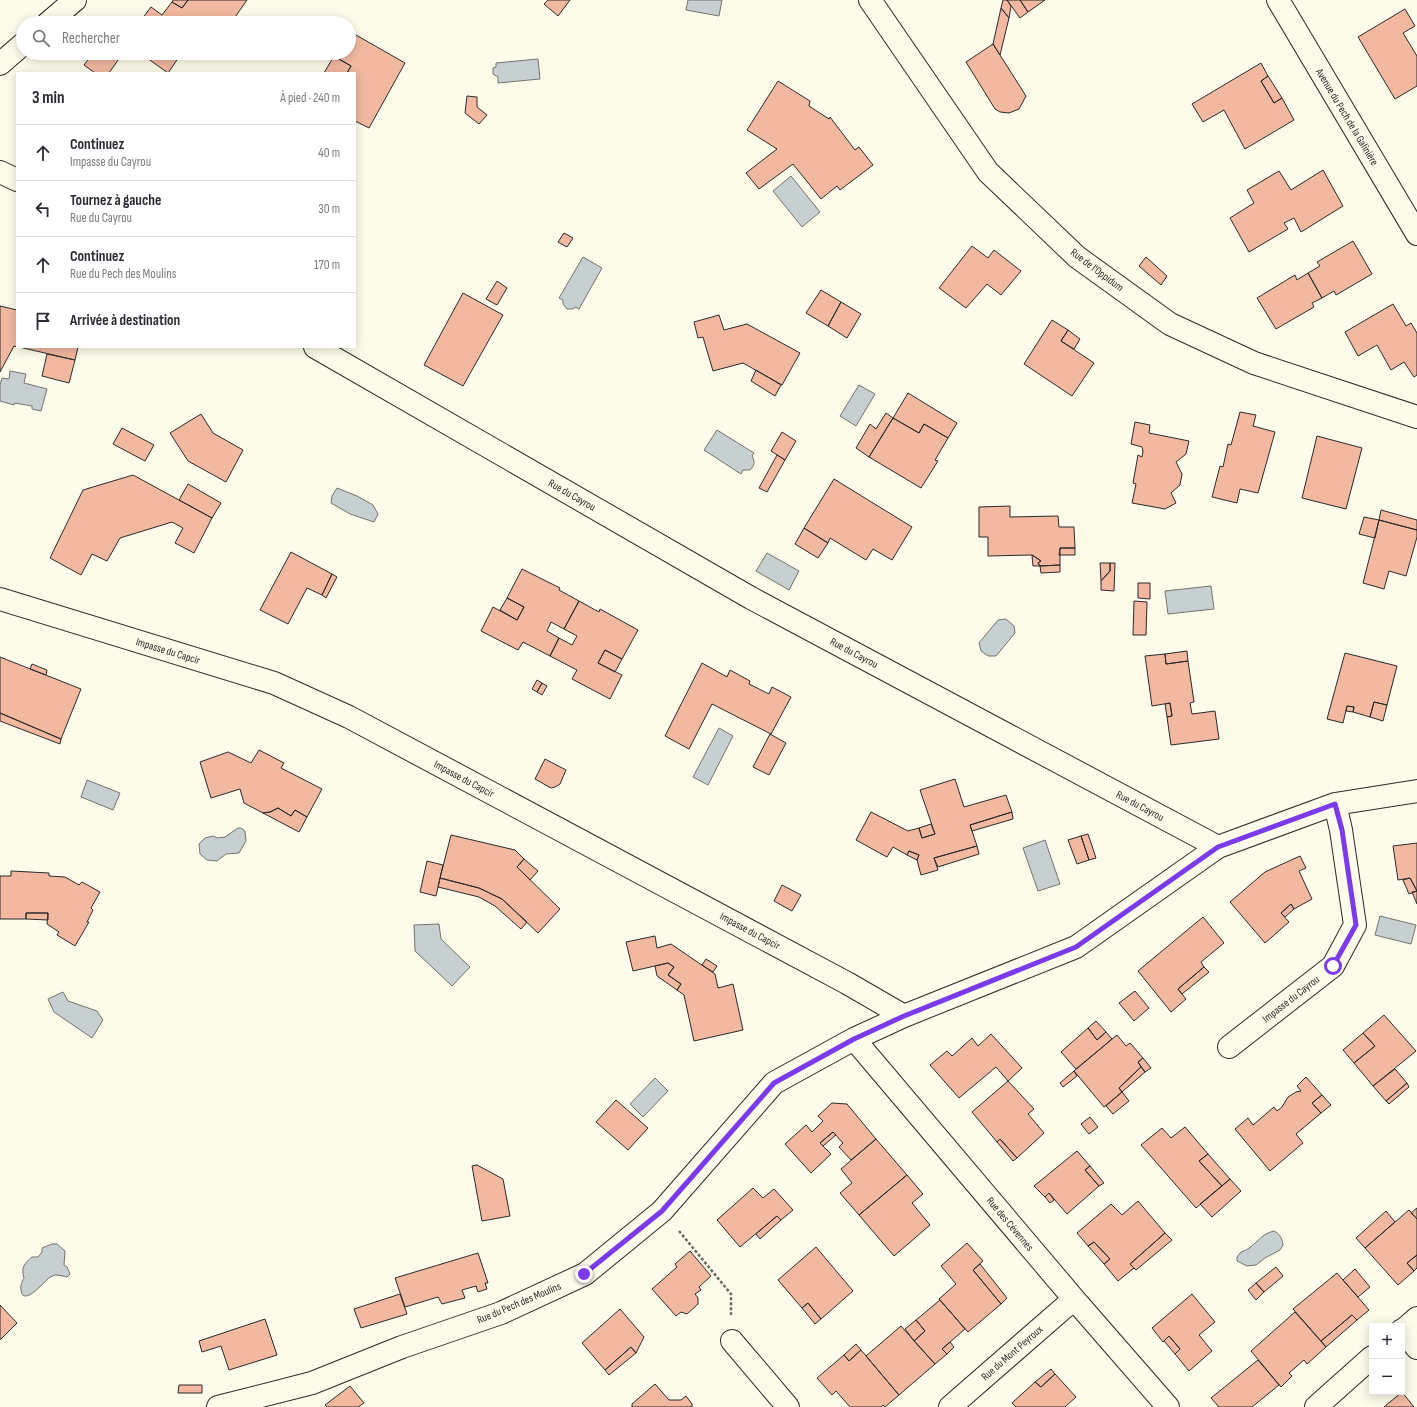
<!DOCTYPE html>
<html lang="fr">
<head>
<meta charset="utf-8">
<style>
	:root { --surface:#fff; --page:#f2f2f3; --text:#2b2b33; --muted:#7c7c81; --line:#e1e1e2 }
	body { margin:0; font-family:"Sofia Sans Condensed",sans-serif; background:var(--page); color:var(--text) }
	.controls { position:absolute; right:12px; bottom:12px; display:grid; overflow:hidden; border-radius:0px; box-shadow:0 2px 10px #0003 }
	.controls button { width:36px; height:36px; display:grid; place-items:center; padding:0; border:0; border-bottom:1px solid var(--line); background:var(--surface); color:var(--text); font:20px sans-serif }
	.stop { position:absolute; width:12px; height:12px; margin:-9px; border:3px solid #7c3aed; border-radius:50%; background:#fff }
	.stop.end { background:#7c3aed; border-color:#fff; box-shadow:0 1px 4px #0008 }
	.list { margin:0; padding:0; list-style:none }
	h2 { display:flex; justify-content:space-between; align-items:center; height:52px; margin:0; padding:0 16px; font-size:17px }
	h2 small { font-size:13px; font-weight:400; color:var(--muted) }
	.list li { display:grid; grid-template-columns:26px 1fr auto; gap:12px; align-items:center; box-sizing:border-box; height:56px; padding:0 16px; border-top:1px solid var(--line) }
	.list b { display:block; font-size:15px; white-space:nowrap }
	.list p { margin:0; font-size:13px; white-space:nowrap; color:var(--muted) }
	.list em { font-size:13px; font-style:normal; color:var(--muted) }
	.icon { flex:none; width:22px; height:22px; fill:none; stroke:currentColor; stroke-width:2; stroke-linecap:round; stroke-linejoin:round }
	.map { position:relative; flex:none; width:1417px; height:1407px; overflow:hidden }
	.search { position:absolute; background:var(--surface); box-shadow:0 2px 10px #0003; left:16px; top:16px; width:340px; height:44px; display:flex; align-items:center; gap:10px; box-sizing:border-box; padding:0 14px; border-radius:22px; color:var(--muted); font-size:15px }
	.panel { position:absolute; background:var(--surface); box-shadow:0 2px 10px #0003; left:16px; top:72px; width:340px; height:276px; border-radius:0px }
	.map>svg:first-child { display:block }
</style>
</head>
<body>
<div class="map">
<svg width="1417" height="1407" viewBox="0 0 1417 1407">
	<rect width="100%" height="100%" fill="#fdfbea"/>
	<path fill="#c7d0d0" stroke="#74746e" d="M688 0H722L719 16 686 10Z
		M538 59 540 79 498 83V77L493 74V68L496 67V63Z
		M791 176 820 212 802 227 773 191Z
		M583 257 602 268 579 309 575 307 573 309H567L563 304V300L559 298Z
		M10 371 26 374 24 383 47 389 41 411 32 409V406L15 403 14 405 0 401V385L2 378 9 379Z
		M859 385 875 394 856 426 840 416Z
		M717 430 754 453 752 456C755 462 755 465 750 470H743L741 474 704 450Z
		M337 488 357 496 373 505 378 514 374 522 350 514 331 503 332 496Z
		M767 553 799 571 789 590 756 571Z
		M1211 586 1214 609 1168 614 1165 591Z
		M1006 619 1014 626 1015 633 996 656H988L981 651 979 643 998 620Z
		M719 728 733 736 708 785 693 777Z
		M87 780 120 793 113 810 81 797Z
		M238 828H241L245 831 246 841 239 853 226 854 217 861 207 860 200 854 199 844 205 838 213 836 218 838 225 837Z
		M1045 840 1060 884 1038 891 1023 848Z
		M1380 916 1416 925 1411 944 1375 935Z
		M439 924 441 939 470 967 452 986 415 951 414 925Z
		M63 992 68 1001 97 1011 103 1020 92 1038 54 1012 48 999Z
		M655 1078 668 1091 643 1117 630 1104Z
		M1274 1231C1280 1234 1282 1238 1283 1245L1280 1250 1265 1258 1256 1265 1247 1266 1237 1261V1257L1241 1252C1255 1248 1259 1234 1274 1231Z
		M52 1244H57L65 1251 64 1265 67 1267 70 1274 67 1277C64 1276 58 1275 55 1275 52 1276 48 1278 47 1280 43 1283 23 1307 21 1290 20 1285 22 1282 24 1278 21 1267 24 1264 32 1257H38L42 1252V1248Z"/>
	<path fill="#f2b8a0" stroke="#2b2b2b" d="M173 0H188L182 8 172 2Z
		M188 0H247L231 23H139L151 7 162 15 172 2 182 8Z
		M548 0H570L558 16 544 4Z
		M1003 0H1007L1011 6 1009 18 1001 8Z
		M1007 0H1020L1028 12 1020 18Z
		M1020 0H1045L1028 12Z
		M1001 8 1009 18 1000 55 993 44Z
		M1405 9 1415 26 1403 33 1417 56V86L1395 99 1358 37Z
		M349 31 405 63 369 128 355 121V73H347L351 66 328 53H349Z
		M993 44 1026 96 1019 109 1009 113 1000 112 995 109 966 62Z
		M93 53H123L109 73H95L84 65Z
		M140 53H151L158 58 162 53 181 54 168 73Z
		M151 53H162L158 58Z
		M334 56 351 66 347 73H324Z
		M1261 63 1268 76 1261 81 1274 103 1282 98 1294 120 1245 149 1224 110 1203 122 1192 104Z
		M1268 76 1282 98 1274 103 1261 81Z
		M778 81 810 101 809 106 829 119 830 117 855 150 859 147 873 165 840 190 837 186 821 199 793 164 759 189 746 173 777 149 747 130Z
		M467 96 477 97V107L487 115 479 124 465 113Z
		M1323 170 1343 206 1301 232 1294 218 1284 223 1288 229 1249 252 1230 218 1254 203 1247 190 1279 171 1291 190Z
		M564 233 573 238 567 247 558 242Z
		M1353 241 1372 274 1336 295 1334 291 1322 298 1308 273 1320 266 1317 262Z
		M972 246 988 258 994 250 1021 271 1001 295 987 284 966 308 939 288Z
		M1146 257 1167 276 1161 285 1139 266Z
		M1308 273 1322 298 1312 303 1314 307 1276 329 1257 298 1295 275 1297 280Z
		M497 281 507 288 497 305 486 299Z
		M821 290 841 302 828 326 806 313Z
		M463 293 503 315 463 386 424 365Z
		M841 302 861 314 847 338 828 326Z
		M1393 304 1406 326 1411 323 1417 333V375L1414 377 1404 362 1391 370 1377 345 1358 356 1345 332Z
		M0 306 17 310V347L14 346 0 372Z
		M719 315 724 330 747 324 800 353 782 385 743 363 713 371 703 337 698 338 694 322Z
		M1052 320 1068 330 1061 341 1094 363 1072 396 1024 364Z
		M1068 330 1080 339 1074 349 1061 341Z
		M19 347H78L75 360Z
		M47 354 75 360 69 383 42 376Z
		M756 370 781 385 775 396 751 381Z
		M908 393 957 423 948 438 924 424 919 433 893 418Z
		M1240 412 1256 415 1253 426 1275 432 1258 493 1240 489 1237 503 1212 497 1220 466 1223 467 1228 444 1231 445Z
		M886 413 893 418 869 457 856 448 870 424 876 429Z
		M201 414 213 433 243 450 226 482 188 461 170 433Z
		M893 418 919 433 924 424 948 438 935 460 938 461 921 488 869 457Z
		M1135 422 1150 425 1149 433 1189 441 1186 454 1176 462 1182 474 1180 485 1171 493 1176 503 1165 509 1132 503 1136 484 1133 483 1138 455 1142 457 1143 451 1142 447 1131 444Z
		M122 428 154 445 145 461 113 444Z
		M782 432 796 441 785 460 771 451Z
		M1317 436 1362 448 1346 509 1302 498Z
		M777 455 785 460 767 492 759 488Z
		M133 475 212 518 194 553 175 543 183 528 172 522 120 538 107 561 92 554 81 575 50 558 83 490Z
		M834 479 912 527 892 560 873 549 866 560 830 538 828 543 804 528Z
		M188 484 221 503 212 518 179 500Z
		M1010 506V517L1058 516 1059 527H1074L1075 548H1060V565L1040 566 1038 563 1041 561 1032 555 988 556V537H979V507Z
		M1381 510 1417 520V530L1379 520Z
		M1364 517 1379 520 1375 538 1359 534Z
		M1379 520 1417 530V537L1406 576 1389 571 1384 589 1363 583Z
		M804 528 828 543 818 558 795 544Z
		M1060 548H1075V555H1059Z
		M291 552 332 574 322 595 307 588 288 624 260 610Z
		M1032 555 1041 561 1038 563 1040 566H1033Z
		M1100 563H1110V571L1101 581Z
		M1110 563H1115L1114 591 1101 590V581L1110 571Z
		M1060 565V572L1041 573 1040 566Z
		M522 569 560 588 559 590 579 601 564 629 551 622 547 631 559 638 550 656 523 642 518 650 481 631 493 607 517 620 524 607 507 598Z
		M332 574 337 577 326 598 322 595Z
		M1138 583H1150V599L1138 598Z
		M507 598 524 607 517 620 500 610Z
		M579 601 599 612 600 609 638 630 622 659 605 650 598 663 622 675 610 699 572 679 577 670 550 656 559 638 572 645 577 636 564 629Z
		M1134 601 1147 602 1146 635H1133Z
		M605 650 622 659 615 672 598 663Z
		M1187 651 1188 661 1166 664 1165 654Z
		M1345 653 1397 666 1387 705 1374 702 1370 717 1353 712 1354 707 1347 706 1343 723 1327 719Z
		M1165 654 1166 664 1188 661 1194 702 1190 703 1192 714 1215 711 1219 739 1171 745 1167 717 1172 716 1170 703 1152 706 1145 656Z
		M0 657 81 689 61 739 0 713Z
		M702 663 727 677 730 670 750 681 749 684 769 694 772 687 791 697 771 734 712 704 689 749 665 736Z
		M32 664 47 670 46 675 30 669Z
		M537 680 542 683 537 692 532 689Z
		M542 683 547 686 542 695 537 692Z
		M1374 702 1387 705 1383 721 1370 717Z
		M1170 703 1172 716 1167 717 1165 704Z
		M1347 706 1354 707 1353 712 1346 711Z
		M0 713 61 739 60 744 0 721Z
		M770 734 786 743 769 775 753 767Z
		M259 750 284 763 281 768 322 789 307 817 295 810 291 816 278 808 270 812 263 813 244 803 240 789 211 798 200 762 228 752 251 763Z
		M545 759 566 770 560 784 555 787 551 788 535 779Z
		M955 779 964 807 1006 795 1012 812 970 825 977 846 934 858 938 870 921 875 917 860 919 855 909 851 907 855 893 847 887 857 856 840 871 812 908 831 919 828 922 838 935 834 920 790Z
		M278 808 291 816 295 810 307 817 299 832 263 813 270 812Z
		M1012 812 1013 819 972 831 970 825Z
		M931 824 935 834 922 838 919 828Z
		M1088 834 1096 858 1089 860 1081 836Z
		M451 835 515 850 524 859 517 867 560 909 538 933 502 899 479 888 440 878Z
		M1081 836 1089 860 1077 864 1068 840Z
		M1417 843V904L1412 892 1417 891 1410 878 1398 880 1393 846Z
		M977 846 979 854 938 867 934 858Z
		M909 851 919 855 917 860 907 855Z
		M1300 856 1306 868 1299 871 1312 899 1294 909 1291 904 1281 913 1289 922 1265 943 1230 902 1265 872Z
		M524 859 538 871 530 880 517 867Z
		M427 861 443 865 436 896 420 892Z
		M11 871 49 873V876L65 877 79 885 82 882 100 892 91 908 93 910 87 922H89L75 946 57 935 59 932 47 924 48 913H26V919H0V876H11Z
		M440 878 479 888 502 899 527 922 521 929 495 906 479 897 438 887Z
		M1410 878 1417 891 1409 894 1403 880Z
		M782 885 801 895 792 911 774 901Z
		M1291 904 1294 909 1285 917 1281 913Z
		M26 913H48V920L26 919Z
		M1203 917 1224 943 1201 962 1204 967 1178 989 1186 999 1171 1012 1138 971Z
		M655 936 657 948 671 944 715 974 718 988 733 984 743 1030 694 1041 684 995 677 990 681 984 668 975 674 967 668 963 633 971 626 942Z
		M706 959 717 966 713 972 702 965Z
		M668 963 674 967 668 975 681 984 677 990 657 976 655 966Z
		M1204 967 1209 972 1182 994 1178 989Z
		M1135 991 1149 1008 1134 1021 1119 1003Z
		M1384 1015 1416 1051 1373 1086 1354 1063 1375 1046 1363 1033Z
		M1096 1021 1106 1032 1097 1040 1088 1028Z
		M1088 1028 1097 1040 1106 1032 1112 1039 1076 1069 1061 1052Z
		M1363 1033 1375 1046 1354 1063 1343 1050Z
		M991 1034 1022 1068 1008 1081 996 1067 959 1098 930 1065 947 1051 952 1056 972 1038 978 1046Z
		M1117 1035 1126 1046 1130 1043 1143 1058 1138 1062 1141 1067 1119 1088 1122 1092 1104 1107 1074 1071Z
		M1143 1058 1151 1068 1145 1072 1138 1062Z
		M1141 1067 1145 1072 1122 1092 1119 1088Z
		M1395 1069 1407 1083 1386 1101 1373 1086Z
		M1074 1071 1077 1076 1063 1087 1060 1083Z
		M1306 1077 1322 1095 1312 1103 1321 1113 1296 1134 1303 1143 1270 1171 1235 1129 1248 1118 1253 1125 1274 1107 1277 1111 1282 1107 1288 1097 1296 1092 1301 1091 1297 1086Z
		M1008 1081 1034 1109 1028 1114 1044 1133 1017 1158 1000 1139 997 1142 972 1112Z
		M1407 1083 1409 1087 1389 1104 1386 1101Z
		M1122 1092 1129 1101 1113 1114 1106 1106Z
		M1322 1095 1331 1105 1321 1113 1312 1103Z
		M616 1100 648 1128 628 1150 596 1122Z
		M832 1103 847 1104 876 1139 851 1160 839 1147 843 1143 833 1132 820 1143 831 1154 811 1173 785 1144 806 1125 812 1132 823 1121 818 1116Z
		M1090 1117 1098 1127 1089 1134 1081 1124Z
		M1185 1127 1208 1154 1199 1161 1222 1186 1196 1208 1141 1145 1162 1128 1171 1138Z
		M833 1132 836 1135 823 1146 820 1143Z
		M876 1139 907 1175 859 1215 840 1193 852 1183 841 1169Z
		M1000 1139 1017 1158 1013 1161 997 1142Z
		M1077 1151 1090 1166 1085 1170 1099 1186 1067 1214 1049 1193 1045 1197 1034 1186Z
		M1208 1154 1230 1179 1222 1186 1199 1161Z
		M477 1165 503 1179 510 1216 482 1221 472 1166Z
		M1090 1166 1104 1183 1099 1186 1085 1170Z
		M907 1175 923 1194 912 1203 930 1225 894 1256 859 1215Z
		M1230 1179 1241 1191 1212 1217 1200 1204Z
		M753 1188 763 1198 774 1189 793 1210 781 1220 777 1216 740 1247 717 1220Z
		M1049 1193 1054 1200 1050 1203 1045 1197Z
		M1138 1201 1165 1233 1130 1264 1134 1268 1118 1281 1104 1264 1110 1259 1094 1242 1088 1246 1077 1233 1111 1204 1122 1215Z
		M1417 1208V1219L1411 1213Z
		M1409 1210 1417 1219V1255L1407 1263 1414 1271 1398 1285 1365 1248Z
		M1386 1211 1395 1222 1365 1248 1356 1238Z
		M777 1216 781 1220 760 1239 756 1234Z
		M1165 1233 1172 1240 1136 1270 1130 1264Z
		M1094 1242 1110 1259 1104 1264 1088 1246Z
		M967 1243 983 1261 973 1270 1001 1304 968 1332 939 1299 956 1284 941 1266Z
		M816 1247 853 1291 821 1319 808 1303 802 1308 778 1280Z
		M690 1251 711 1276 699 1287 701 1290 695 1294 698 1298V1304L687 1314 681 1312 676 1316 652 1289 677 1267 675 1264Z
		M478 1253 488 1283H485L487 1289 478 1292 476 1286 462 1290 465 1298 442 1304 438 1297 405 1307 395 1278Z
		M1417 1255V1268L1414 1271 1407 1263Z
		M980 1264 1007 1298 1001 1304 973 1270Z
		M1276 1267 1283 1276 1264 1292 1256 1283Z
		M1355 1269 1370 1287 1358 1297 1343 1280Z
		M1337 1273 1369 1310 1357 1320 1352 1315 1321 1341 1293 1309Z
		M1256 1283 1264 1292 1256 1300 1248 1290Z
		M400 1294 407 1314 361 1328 354 1309Z
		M1192 1294 1215 1322 1199 1335 1212 1351 1189 1371 1175 1354 1180 1349 1169 1336 1163 1342 1152 1328Z
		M940 1300 965 1329 942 1349 947 1354 935 1364 914 1341 925 1331 916 1320Z
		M808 1303 821 1319 815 1324 802 1308Z
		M0 1305 17 1323 0 1340Z
		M620 1309 644 1337 636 1353 631 1347 605 1370 582 1343Z
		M1295 1312 1326 1347 1307 1364 1304 1360 1289 1373 1292 1376 1281 1387 1251 1351Z
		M1352 1315 1357 1320 1326 1347 1321 1341Z
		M265 1319 277 1355 229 1370 221 1346 202 1352 199 1341Z
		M916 1320 925 1331 914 1341 905 1329Z
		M901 1326 935 1364 899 1395 866 1356Z
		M1169 1336 1180 1349 1175 1354 1164 1341Z
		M950 1342 954 1347 947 1354 942 1349Z
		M856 1344 861 1350 849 1361 844 1355Z
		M631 1347 636 1353 609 1375 605 1370Z
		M861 1350 899 1395 885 1407 883 1405 881 1407H850L836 1391 832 1395 817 1378 844 1355 849 1361Z
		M1258 1360 1279 1385 1252 1407H1219L1211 1398Z
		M1051 1369 1055 1374 1041 1387 1035 1382Z
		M1055 1374 1076 1397 1065 1407H1016L1012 1403 1035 1382 1041 1387Z
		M655 1384 669 1400H681L686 1396 692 1404V1407H632V1404Z
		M179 1385H202V1393H178Z
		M350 1386 364 1403 358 1407H327L325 1405Z
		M1402 1392 1414 1407H1384Z"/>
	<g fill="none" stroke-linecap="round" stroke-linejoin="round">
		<defs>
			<path id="minor" d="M870 0 988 172 1077 257 1170 324 1254 363 1417 417
				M1278 0 1417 234
				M48 23 75 0
				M0 64 23 44
				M0 172 17 180
				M315 347 751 598 1218 847 1335 804 1417 791
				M0 599 274 683 349 717 847 983 904 1016
				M854 1039 1074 1299 1168 1407
				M1229 1047 1333 966 1355 925 1341 830 1335 804
				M1402 1330 1417 1348
				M1402 1331 1417 1318
				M732 1341 788 1407
				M218 1407 312 1383 402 1347 501 1313 585 1274 662 1211 774 1083 854 1039 904 1016 1076 947 1218 847
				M950 1407 1074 1299
				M1316 1407 1372 1357"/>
		</defs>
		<use href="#minor" stroke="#2b2b2b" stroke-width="24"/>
		<path stroke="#6a6964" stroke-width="2.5" stroke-dasharray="3 2" stroke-linecap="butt" d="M679 1231 731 1294V1315"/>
		<use href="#minor" stroke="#fdfbea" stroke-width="22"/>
	</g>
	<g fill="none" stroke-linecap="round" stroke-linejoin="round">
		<path stroke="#7c3aed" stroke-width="5" d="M584 1274 662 1211 774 1083 854 1039 904 1016 1076 947 1218 847 1335 804 1342 830 1356 925 1333 966"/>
	</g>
	<g text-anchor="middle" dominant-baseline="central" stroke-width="3" stroke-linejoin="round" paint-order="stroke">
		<g font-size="11" fill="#2b2b2b" stroke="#fdfbea">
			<text transform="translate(1347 117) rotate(59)">Avenue du Pech de la Galinière</text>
			<text transform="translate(1097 270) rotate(37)">Rue de l'Oppidum</text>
			<text transform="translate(572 495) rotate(30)">Rue du Cayrou</text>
			<text transform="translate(168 651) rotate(17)">Impasse du Capcir</text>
			<text transform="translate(854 653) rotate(28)">Rue du Cayrou</text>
			<text transform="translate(464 779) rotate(28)">Impasse du Capcir</text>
			<text transform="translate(1140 806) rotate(28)">Rue du Cayrou</text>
			<text transform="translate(750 931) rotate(28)">Impasse du Capcir</text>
			<text transform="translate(1291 999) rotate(-38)">Impasse du Cayrou</text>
			<text transform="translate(1010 1224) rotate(50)">Rue des Cévennes</text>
			<text transform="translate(519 1303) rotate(-23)">Rue du Pech des Moulins</text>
			<text transform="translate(1012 1353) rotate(-41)">Rue du Mont Peyroux</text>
		</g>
	</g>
</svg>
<div class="controls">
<button>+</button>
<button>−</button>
</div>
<div class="stop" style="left:1333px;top:966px"></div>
<div class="stop end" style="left:584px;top:1274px"></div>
<div class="search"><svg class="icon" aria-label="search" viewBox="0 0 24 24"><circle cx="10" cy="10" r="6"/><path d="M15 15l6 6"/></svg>Rechercher</div>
<section class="panel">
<h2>3 min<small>À pied · 240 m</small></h2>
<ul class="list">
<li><svg class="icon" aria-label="ahead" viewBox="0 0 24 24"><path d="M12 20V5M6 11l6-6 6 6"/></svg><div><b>Continuez</b><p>Impasse du Cayrou</p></div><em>40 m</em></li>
<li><svg class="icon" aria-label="left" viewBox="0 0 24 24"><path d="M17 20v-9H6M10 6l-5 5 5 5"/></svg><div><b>Tournez à gauche</b><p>Rue du Cayrou</p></div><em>30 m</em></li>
<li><svg class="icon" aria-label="ahead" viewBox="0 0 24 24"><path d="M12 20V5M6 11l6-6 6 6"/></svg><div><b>Continuez</b><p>Rue du Pech des Moulins</p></div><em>170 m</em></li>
<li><svg class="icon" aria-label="arrive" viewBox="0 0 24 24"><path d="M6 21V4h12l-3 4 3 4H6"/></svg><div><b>Arrivée à destination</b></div></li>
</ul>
</section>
</div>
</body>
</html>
